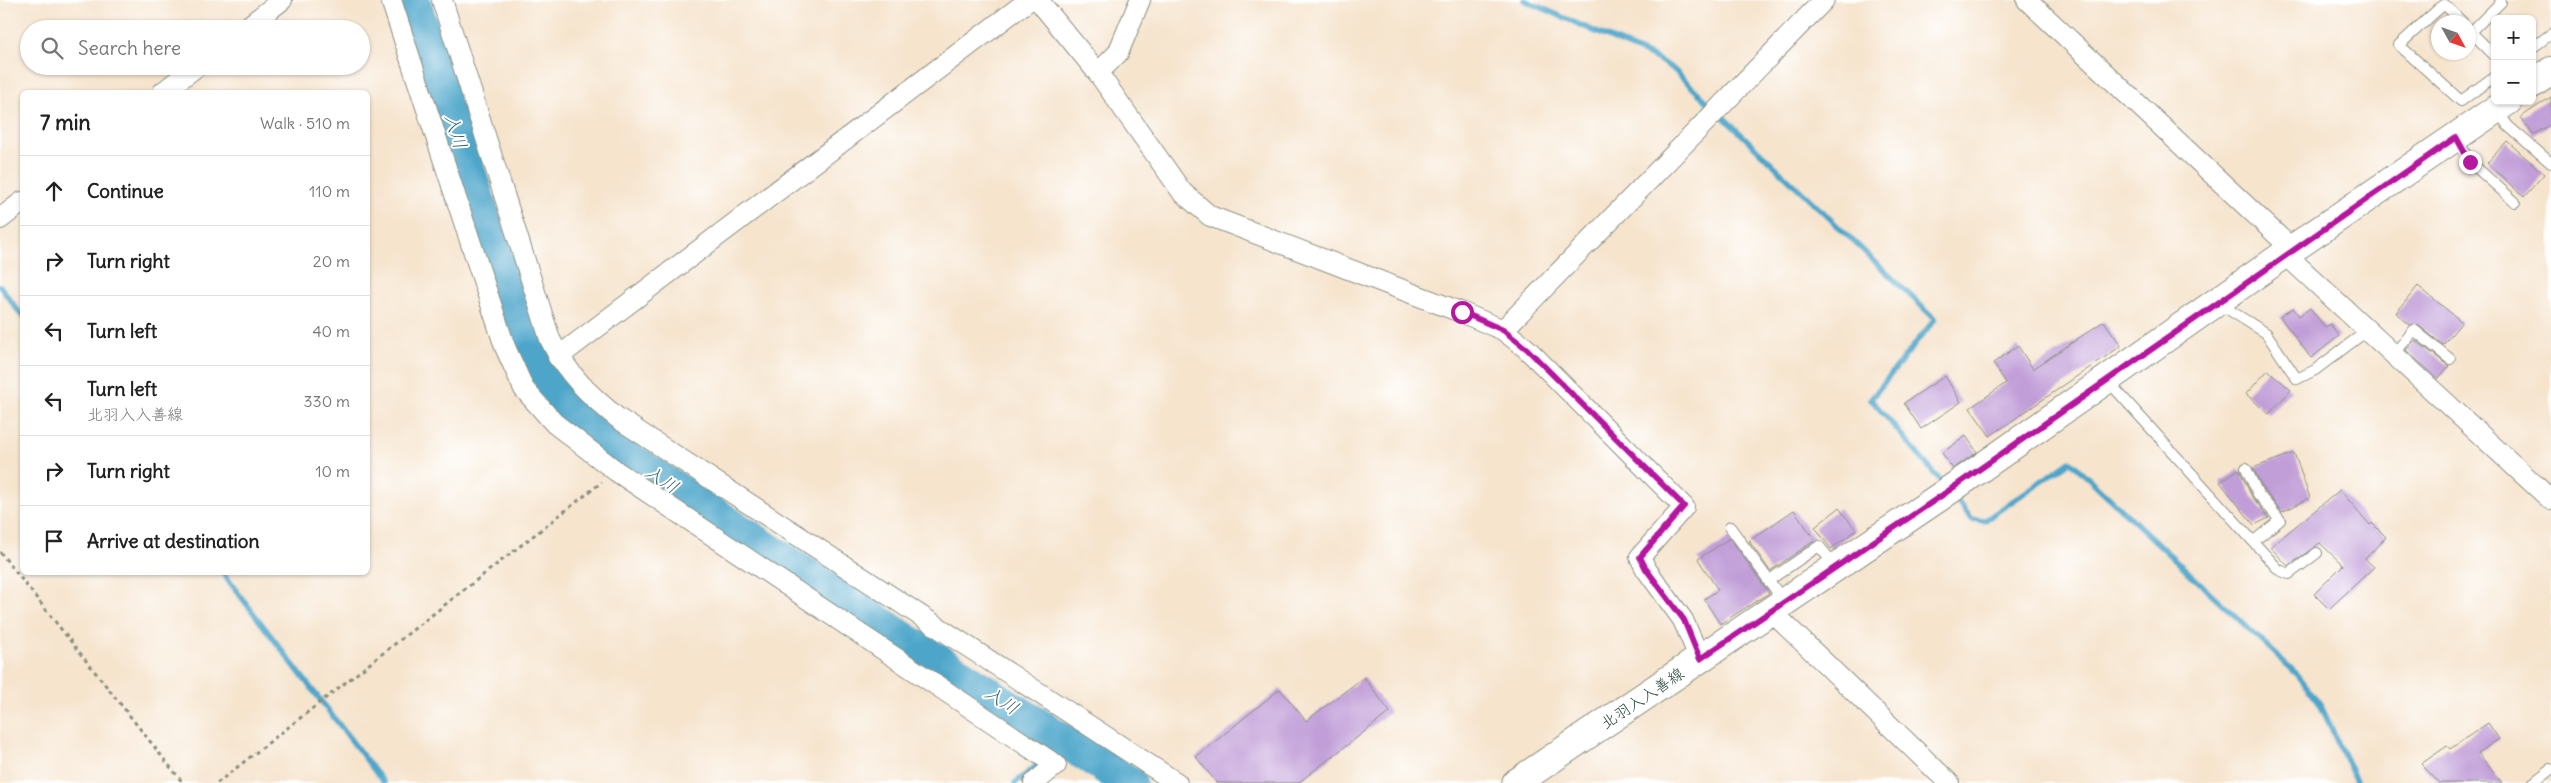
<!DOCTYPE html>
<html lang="en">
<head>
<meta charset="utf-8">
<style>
	:root { --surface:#fff; --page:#f6f6f6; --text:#222; --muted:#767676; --line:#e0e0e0 }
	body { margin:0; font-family:Delius,"Klee One",sans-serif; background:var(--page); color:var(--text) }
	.controls { position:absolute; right:15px; top:15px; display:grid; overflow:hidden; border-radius:8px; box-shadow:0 1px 4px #0004 }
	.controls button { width:45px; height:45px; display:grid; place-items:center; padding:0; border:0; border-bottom:1px solid var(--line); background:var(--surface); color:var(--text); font:25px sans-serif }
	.compass { position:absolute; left:2431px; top:15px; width:45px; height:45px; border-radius:50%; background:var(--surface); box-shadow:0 1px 4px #0004; rotate:130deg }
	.stop { position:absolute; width:15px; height:15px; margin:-11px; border:4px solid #b5179e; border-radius:50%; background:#fff }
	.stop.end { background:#b5179e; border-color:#fff; box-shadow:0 1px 5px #0008 }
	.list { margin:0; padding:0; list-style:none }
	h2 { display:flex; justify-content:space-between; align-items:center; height:65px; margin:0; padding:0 20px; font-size:21px }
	h2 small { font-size:16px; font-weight:400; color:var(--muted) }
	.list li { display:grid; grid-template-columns:32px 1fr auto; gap:15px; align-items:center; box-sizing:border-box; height:70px; padding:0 20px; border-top:1px solid var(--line) }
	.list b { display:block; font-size:19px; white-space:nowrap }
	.list p { margin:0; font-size:16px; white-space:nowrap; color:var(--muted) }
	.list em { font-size:16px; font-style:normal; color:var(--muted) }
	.icon { flex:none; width:28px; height:28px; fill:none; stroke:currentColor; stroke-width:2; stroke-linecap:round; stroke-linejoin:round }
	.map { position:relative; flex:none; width:2551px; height:783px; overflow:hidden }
	.search { position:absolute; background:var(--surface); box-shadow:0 1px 4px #0004; left:20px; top:20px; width:350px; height:55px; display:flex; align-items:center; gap:12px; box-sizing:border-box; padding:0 18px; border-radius:28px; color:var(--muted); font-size:19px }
	.panel { position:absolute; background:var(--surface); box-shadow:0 1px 4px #0004; left:20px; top:90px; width:350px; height:485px; border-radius:8px }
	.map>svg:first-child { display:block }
</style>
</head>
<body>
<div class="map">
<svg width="2551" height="783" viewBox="0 0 2551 783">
	<rect width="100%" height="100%" fill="#fff"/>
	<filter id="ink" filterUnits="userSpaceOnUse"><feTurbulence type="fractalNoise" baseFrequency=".02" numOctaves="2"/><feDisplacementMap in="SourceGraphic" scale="10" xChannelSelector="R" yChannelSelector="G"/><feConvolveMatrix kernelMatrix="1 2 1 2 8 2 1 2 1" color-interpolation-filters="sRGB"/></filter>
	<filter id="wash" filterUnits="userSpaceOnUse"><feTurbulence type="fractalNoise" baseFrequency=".0096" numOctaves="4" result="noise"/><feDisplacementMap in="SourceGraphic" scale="20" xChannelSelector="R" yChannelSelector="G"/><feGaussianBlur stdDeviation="1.12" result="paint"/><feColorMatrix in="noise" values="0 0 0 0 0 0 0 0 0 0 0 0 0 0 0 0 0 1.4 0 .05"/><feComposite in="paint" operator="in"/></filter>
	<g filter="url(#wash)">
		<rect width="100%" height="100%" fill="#f6e4cd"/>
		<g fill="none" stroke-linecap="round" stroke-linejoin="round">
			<path stroke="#4da6ca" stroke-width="5.5" d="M1524 0 1655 58 1672 68 1935 319 1871 399 1944 485
				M0 286 22 316
				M1953 496 1972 519 1984 521 2070 461 2298 675 2320 704 2357 783
				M222 572 384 783
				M1015 783 1066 742"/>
			<path stroke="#4da6ca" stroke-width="34" d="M413 0 524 340 557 398 596 436 920 649 1130 783"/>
		</g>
		<g id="blocks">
			<path fill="#c19ed8" d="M2551 97V124L2533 135 2521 117Z
				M2507 141 2544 174 2524 197 2487 163Z
				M2418 286 2462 322 2443 345 2418 325H2410L2396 313Z
				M2293 308 2299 316 2310 308 2325 327 2330 324 2339 336 2311 358 2280 317Z
				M2104 321 2121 346 1990 436 1970 408 2006 383 1993 363 2018 346 2033 369Z
				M2415 340 2449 366 2438 379 2406 350Z
				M2268 370 2291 390 2269 414 2246 394Z
				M1945 376 1961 402 1921 429 1904 403Z
				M1966 436 1977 452 1953 469 1942 453Z
				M2294 453 2310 498 2282 512 2264 490 2253 468Z
				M2239 469 2252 497 2269 518 2254 525 2220 482Z
				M2340 490 2370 525 2372 523 2386 537 2365 559 2374 567 2329 609 2314 594 2343 565 2320 543 2288 566 2270 547Z
				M1839 508 1856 530 1831 549 1815 527Z
				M1794 510 1815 540 1770 571 1749 541Z
				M1730 538 1769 593 1720 624 1704 599 1718 590 1698 559Z
				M1364 677 1390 712 1298 783H1217L1196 757 1280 689 1306 721Z
				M2488 723 2499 739 2478 753 2502 783H2439L2421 764 2447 746 2450 749Z"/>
		</g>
	</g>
	<g filter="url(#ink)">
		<use href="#blocks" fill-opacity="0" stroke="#8a9080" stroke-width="1"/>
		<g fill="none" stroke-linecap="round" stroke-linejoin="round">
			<defs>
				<path id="lane" d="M2462 22 2444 4 2399 45 2461 101 2495 76
					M2468 29 2495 56
					M2471 32 2501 2
					M2532 48 2551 34
					M2497 110 2508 126 2551 163
					M2456 138 2470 162 2515 202
					M2218 303 2266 333 2297 379 2315 370 2368 330
					M2394 354 2414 330 2450 359
					M2108 381 2279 570 2289 574 2317 553
					M2246 468 2258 494 2280 520 2254 541
					M1730 527 1783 600
					M1768 581 1819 546 1836 567
					M2533 783 2551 769"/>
				<path id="street" d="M391 0 505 347 524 389 554 423 616 471 1056 765 1034 783
					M442 0 550 339C566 373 590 396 619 419L1177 783
					M1038 0 1098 73 1182 192 1210 216 1463 313 1503 330 1527 349 1684 507 1640 557 1646 569 1683 620 1700 659
					M2027 0 2292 249
					M245 29 282 0
					M1098 73 1118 53 1140 0
					M163 92 197 66
					M0 219 22 202
					M2285 254 2551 500
					M1503 330 1824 0
					M558 357 1029 0
					M1772 612 1949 783"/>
				<path id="secondary" d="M2532 84 2551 71
					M1516 783 1941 496 2285 254 2508 101"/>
			</defs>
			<use href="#lane" stroke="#8a9080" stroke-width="12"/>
			<use href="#street" stroke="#8a9080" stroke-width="22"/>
			<use href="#secondary" stroke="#8a9080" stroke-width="30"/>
			<path stroke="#8a9080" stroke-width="3" stroke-dasharray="4 4" stroke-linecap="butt" d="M0 552 183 783
				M217 783 602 482"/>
			<use href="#lane" stroke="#fff" stroke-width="10"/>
			<use href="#street" stroke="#fff" stroke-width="20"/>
			<use href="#secondary" stroke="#fff" stroke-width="28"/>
		</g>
	</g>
	<g fill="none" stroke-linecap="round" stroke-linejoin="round" filter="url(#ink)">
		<path stroke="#b5179e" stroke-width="6" d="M1462 312 1503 330 1527 349 1684 506 1640 557 1646 569 1684 620 1700 659 1941 496 2456 137 2470 162"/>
	</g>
	<g text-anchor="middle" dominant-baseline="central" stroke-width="4" stroke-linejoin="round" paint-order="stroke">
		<g font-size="16" fill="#1f3d34" stroke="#fff">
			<text transform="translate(1642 698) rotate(-34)">北羽入入善線</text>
		</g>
		<g font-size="18" font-style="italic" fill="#2f6268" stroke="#fff">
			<text transform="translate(456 131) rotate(72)">入川</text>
			<text transform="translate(662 479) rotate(33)">入川</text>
			<text transform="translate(1002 700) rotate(33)">入川</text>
		</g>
	</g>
</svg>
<div class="controls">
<button>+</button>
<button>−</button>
</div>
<svg class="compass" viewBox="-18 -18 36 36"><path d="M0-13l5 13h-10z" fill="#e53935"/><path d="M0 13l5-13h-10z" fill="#767676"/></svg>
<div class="stop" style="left:1462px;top:312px"></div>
<div class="stop end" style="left:2470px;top:162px"></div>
<div class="search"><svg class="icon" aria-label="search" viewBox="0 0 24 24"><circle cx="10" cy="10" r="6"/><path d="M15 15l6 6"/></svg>Search here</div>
<section class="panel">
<h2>7 min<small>Walk · 510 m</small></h2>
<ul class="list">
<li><svg class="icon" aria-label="ahead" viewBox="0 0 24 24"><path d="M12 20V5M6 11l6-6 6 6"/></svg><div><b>Continue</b></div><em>110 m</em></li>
<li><svg class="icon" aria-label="right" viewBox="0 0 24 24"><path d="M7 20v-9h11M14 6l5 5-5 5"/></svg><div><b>Turn right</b></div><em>20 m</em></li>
<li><svg class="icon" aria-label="left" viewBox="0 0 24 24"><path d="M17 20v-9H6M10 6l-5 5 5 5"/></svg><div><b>Turn left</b></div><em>40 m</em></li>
<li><svg class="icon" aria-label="left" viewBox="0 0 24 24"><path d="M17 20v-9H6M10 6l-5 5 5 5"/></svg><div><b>Turn left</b><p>北羽入入善線</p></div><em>330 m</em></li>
<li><svg class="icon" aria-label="right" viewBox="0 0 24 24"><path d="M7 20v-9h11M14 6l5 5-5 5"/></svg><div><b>Turn right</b></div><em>10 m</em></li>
<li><svg class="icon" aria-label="arrive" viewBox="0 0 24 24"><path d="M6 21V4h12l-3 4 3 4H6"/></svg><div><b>Arrive at destination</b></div></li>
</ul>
</section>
</div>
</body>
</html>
